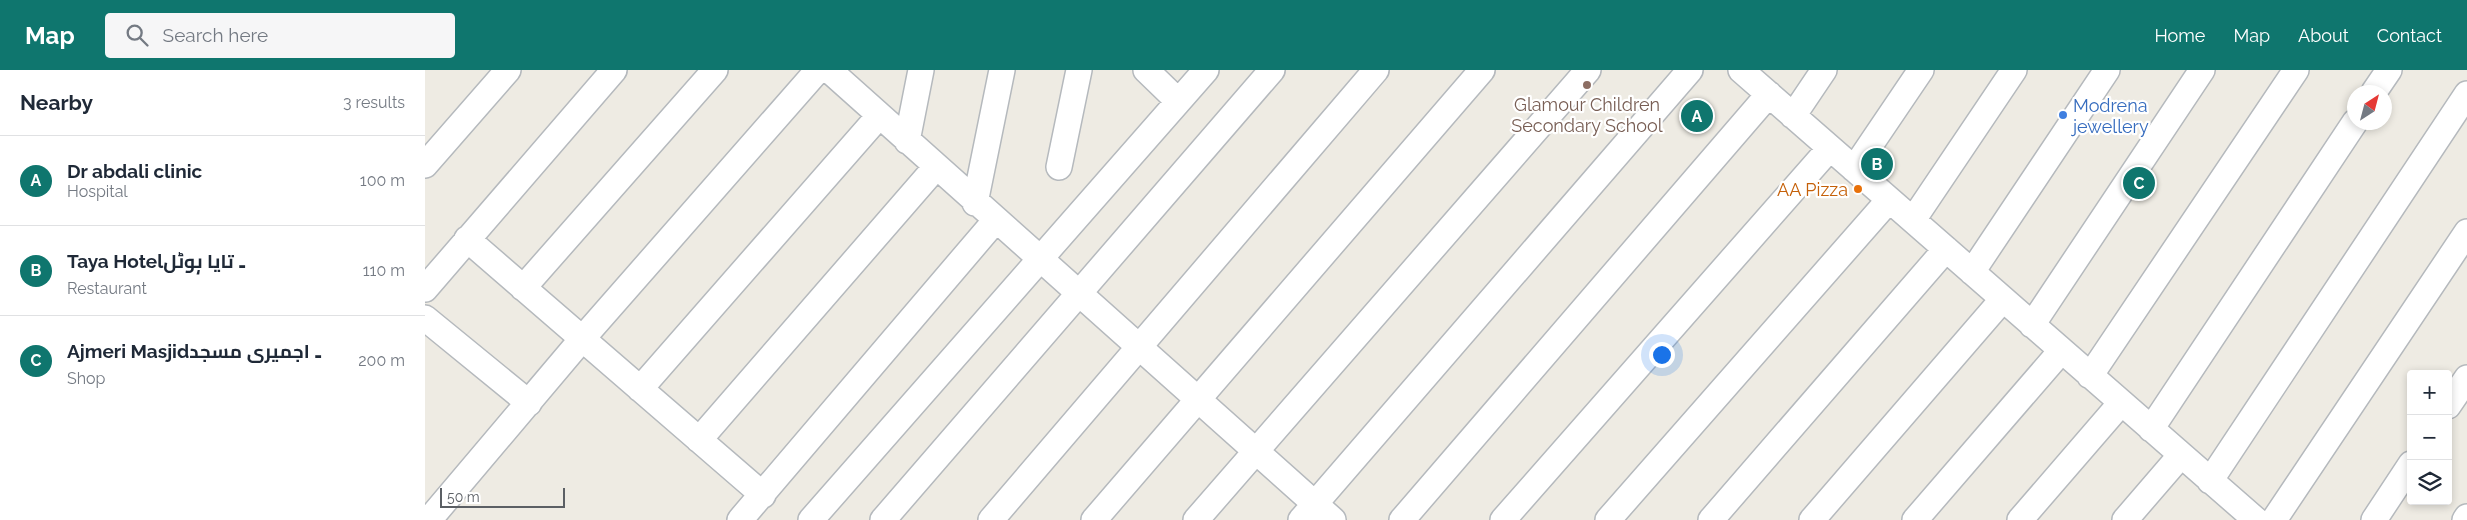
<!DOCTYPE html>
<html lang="en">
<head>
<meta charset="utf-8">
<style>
	:root { --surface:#fff; --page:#f6f6f7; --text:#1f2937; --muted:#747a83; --line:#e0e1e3; --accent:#0f766e }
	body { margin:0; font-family:Raleway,Cairo,sans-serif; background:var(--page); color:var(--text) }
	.controls { position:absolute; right:15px; bottom:15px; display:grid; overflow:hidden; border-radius:5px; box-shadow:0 2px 8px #0003 }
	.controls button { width:45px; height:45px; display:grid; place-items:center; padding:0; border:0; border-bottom:1px solid var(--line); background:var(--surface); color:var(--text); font:25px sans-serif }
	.compass { position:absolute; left:1922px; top:15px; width:45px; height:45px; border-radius:50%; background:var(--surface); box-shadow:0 2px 8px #0003; rotate:36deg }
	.scale { position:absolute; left:15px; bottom:12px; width:125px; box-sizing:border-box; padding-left:5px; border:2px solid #5b5f64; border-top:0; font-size:14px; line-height:18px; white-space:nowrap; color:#5b5f64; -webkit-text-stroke:4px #fff; paint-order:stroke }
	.you { position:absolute; left:1236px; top:284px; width:18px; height:18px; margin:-12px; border:4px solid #fff; border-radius:50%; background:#1a73e8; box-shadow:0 0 0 8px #1a73e833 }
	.badge { display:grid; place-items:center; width:32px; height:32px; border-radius:50%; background:var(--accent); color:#fff; font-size:16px; font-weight:700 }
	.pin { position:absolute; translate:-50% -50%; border:2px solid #fff; box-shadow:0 1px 5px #0006 }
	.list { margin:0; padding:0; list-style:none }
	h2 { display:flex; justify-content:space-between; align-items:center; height:65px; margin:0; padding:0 20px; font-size:21px }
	h2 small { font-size:16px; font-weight:400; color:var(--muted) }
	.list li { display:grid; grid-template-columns:32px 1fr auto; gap:15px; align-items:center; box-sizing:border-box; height:90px; padding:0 20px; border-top:1px solid var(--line) }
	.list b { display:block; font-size:19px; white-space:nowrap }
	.list p { margin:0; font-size:16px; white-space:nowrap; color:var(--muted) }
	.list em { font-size:16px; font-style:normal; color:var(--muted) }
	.icon { flex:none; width:28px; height:28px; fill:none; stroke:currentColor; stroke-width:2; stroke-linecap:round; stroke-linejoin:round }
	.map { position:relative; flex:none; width:2042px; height:450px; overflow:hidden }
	header { display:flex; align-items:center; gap:30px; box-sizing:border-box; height:70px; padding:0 25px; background:var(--accent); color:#fff }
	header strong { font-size:24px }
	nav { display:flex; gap:28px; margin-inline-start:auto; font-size:18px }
	.search { width:350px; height:45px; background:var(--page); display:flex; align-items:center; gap:12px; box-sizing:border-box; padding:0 18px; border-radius:5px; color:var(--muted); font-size:19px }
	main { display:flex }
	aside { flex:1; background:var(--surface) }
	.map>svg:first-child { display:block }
</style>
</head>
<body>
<header>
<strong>Map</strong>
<div class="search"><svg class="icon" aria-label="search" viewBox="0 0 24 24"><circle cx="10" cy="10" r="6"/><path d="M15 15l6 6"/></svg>Search here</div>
<nav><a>Home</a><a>Map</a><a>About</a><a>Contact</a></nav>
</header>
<main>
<aside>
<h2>Nearby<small>3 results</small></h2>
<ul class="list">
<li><span class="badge">A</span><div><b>Dr abdali clinic</b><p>Hospital</p></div><em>100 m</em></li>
<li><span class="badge">B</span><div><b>Taya Hotel۔ تایا ہوٹل</b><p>Restaurant</p></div><em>110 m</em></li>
<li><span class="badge">C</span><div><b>Ajmeri Masjid۔ اجمیری مسجد</b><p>Shop</p></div><em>200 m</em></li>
</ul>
</aside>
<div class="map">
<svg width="2042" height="450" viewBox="0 0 2042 450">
	<rect width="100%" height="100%" fill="#eeebe3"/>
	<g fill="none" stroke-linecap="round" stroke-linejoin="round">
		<defs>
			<path id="minor" d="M404 0 908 450
				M721 0 753 31
				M1316 0 1831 450
				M1949 22 1964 0
				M1368 46 1399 0
				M482 71 496 0
				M0 95 83 0
				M634 97 654 0
				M1429 99 1496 0
				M550 133 577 0
				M1488 150 1589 0
				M42 169 338 425
				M1547 202 1682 0
				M98 218 290 0
				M0 219 189 0
				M0 248 104 333
				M1607 255 1777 0
				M1665 306 1871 0
				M215 319 454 46
				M2023 336 2042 308
				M1726 359 1930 52
				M274 370 511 97
				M1785 411 2042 24
				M4 450 157 269 393 0
				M315 450 570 151
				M386 450 781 0
				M458 450 847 0
				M566 450 951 0
				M669 450 1057 0
				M771 450 1163 0
				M876 450 1265 0
				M977 450 1344 24
				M1078 450 1405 78
				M1183 450 1464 130
				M1286 450 1521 179
				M1387 450 1578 229
				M1490 450 1636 281
				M1595 450 1696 333
				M1700 450 1756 385
				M1849 450 2042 162
				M1949 450 1986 394
				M2040 450 2042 447"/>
		</defs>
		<use href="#minor" stroke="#b5b9bd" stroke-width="28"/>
		<use href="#minor" stroke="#fff" stroke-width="25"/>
	</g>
	<circle fill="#8d6e63" stroke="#fff" stroke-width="2" cx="1162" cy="15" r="5"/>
	<circle fill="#3f7fe0" stroke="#fff" stroke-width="2" cx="1638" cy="45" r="5"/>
	<circle fill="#e8710a" stroke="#fff" stroke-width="2" cx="1433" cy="119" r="5"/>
	<g text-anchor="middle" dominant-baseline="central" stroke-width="4.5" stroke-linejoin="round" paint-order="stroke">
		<g font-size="18" fill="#785e54" stroke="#fff">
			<text x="1162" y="34">Glamour Children<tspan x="1162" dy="21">Secondary School</tspan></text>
		</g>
		<g font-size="18" fill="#366cbe" stroke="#fff" text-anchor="start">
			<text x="1648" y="35">Modrena<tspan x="1648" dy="21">jewellery</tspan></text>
		</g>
		<g font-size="18" fill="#c56008" stroke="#fff" text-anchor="end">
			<text x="1423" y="119">AA Pizza</text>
		</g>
	</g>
</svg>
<div class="controls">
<button>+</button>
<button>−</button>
<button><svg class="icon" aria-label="layers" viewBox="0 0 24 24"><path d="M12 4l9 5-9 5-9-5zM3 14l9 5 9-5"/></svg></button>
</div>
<svg class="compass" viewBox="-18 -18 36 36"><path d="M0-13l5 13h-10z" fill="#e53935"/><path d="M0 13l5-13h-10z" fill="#747a83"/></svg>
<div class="scale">50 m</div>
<div class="you"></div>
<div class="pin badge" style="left:1272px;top:46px">A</div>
<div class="pin badge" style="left:1452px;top:94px">B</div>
<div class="pin badge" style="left:1714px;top:113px">C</div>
</div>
</main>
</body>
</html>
